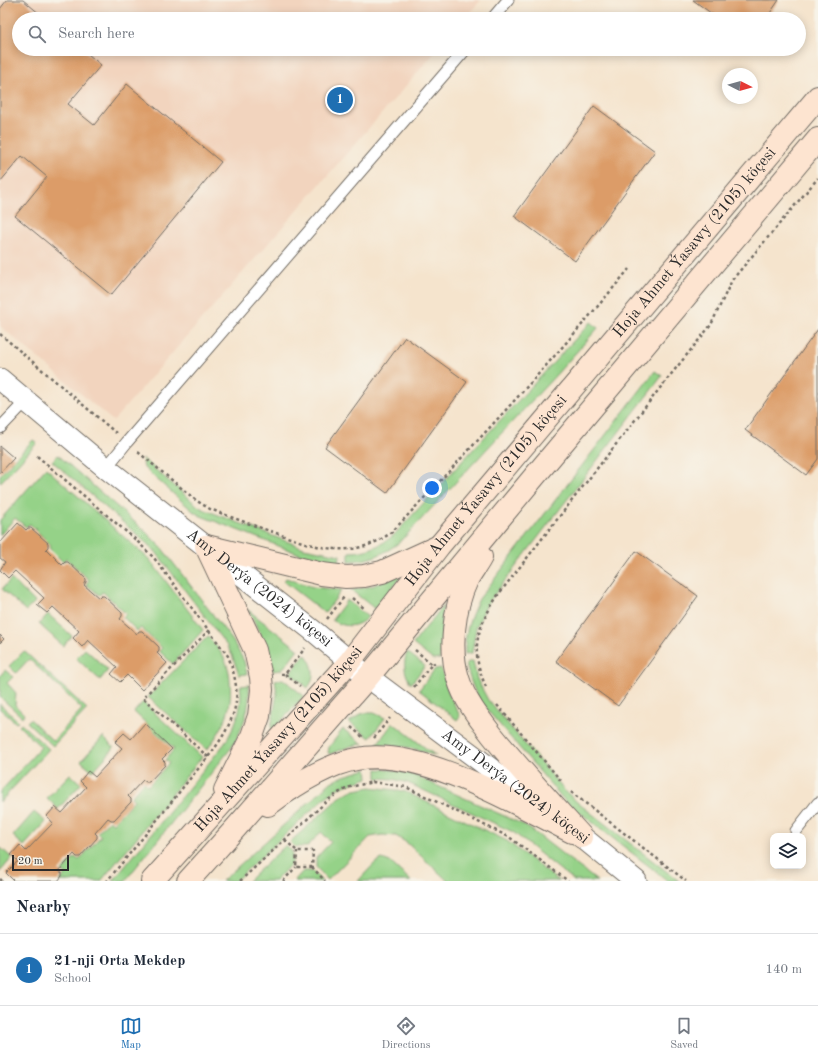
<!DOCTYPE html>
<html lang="en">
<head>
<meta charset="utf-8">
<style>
	:root { --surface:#fff; --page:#f2f2f3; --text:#1f2937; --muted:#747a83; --line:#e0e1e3; --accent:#1f6fb2 }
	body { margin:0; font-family:"Old Standard TT",serif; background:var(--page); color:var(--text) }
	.controls { position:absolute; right:12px; bottom:12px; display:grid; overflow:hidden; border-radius:8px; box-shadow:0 2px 10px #0003 }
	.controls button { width:36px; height:36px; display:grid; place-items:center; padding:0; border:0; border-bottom:1px solid var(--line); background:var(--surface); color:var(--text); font:20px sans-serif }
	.compass { position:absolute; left:722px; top:68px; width:36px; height:36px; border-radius:50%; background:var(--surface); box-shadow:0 2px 10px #0003; rotate:96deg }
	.scale { position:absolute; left:12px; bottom:10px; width:57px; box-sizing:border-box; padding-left:4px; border:2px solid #2b2b2b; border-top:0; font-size:11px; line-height:14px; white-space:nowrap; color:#2b2b2b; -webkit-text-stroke:3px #f7f3e8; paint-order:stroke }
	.you { position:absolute; left:432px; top:488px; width:14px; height:14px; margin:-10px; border:3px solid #fff; border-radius:50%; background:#1a73e8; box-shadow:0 0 0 6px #1a73e833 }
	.badge { display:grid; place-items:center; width:26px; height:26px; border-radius:50%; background:var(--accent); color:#fff; font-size:13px; font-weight:700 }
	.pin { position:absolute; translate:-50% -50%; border:2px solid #fff; box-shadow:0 1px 4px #0006 }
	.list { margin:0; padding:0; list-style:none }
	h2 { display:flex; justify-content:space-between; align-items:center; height:52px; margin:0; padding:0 16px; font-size:17px }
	h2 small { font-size:13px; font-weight:400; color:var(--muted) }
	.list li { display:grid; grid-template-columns:26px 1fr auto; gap:12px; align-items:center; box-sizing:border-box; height:72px; padding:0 16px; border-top:1px solid var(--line) }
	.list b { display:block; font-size:15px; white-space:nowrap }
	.list p { margin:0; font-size:13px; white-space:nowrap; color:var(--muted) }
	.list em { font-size:13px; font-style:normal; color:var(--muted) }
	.icon { flex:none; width:22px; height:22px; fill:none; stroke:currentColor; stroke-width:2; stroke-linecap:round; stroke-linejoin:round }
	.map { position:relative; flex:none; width:818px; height:881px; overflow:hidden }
	.search { position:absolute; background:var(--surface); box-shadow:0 2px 10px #0003; left:12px; right:12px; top:12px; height:44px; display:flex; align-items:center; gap:10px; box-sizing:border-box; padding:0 14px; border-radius:22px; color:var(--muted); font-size:15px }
	.sheet { height:124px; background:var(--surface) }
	nav { display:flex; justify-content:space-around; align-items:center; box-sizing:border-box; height:56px; border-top:1px solid var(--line); background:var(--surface); font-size:11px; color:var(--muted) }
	nav a { display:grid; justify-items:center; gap:2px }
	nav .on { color:var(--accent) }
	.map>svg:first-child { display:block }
</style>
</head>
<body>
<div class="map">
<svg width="818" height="881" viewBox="0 0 818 881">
	<rect width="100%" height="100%" fill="#f7f3e8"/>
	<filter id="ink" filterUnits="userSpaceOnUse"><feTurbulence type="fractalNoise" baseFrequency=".025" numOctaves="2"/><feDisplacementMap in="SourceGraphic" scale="8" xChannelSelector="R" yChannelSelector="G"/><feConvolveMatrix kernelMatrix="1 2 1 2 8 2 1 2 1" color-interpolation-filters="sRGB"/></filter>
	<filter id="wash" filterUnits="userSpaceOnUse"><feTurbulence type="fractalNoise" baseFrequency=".012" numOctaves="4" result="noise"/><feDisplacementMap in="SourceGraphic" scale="16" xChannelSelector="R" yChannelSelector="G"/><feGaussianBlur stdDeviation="0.9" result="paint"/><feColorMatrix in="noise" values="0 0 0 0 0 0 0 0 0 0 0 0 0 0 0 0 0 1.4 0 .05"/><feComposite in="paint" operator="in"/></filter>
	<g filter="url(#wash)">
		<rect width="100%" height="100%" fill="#f5e4cd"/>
		<path fill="#f2d4be" d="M0 0H481L464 19H19V49H438L113 421 0 326Z"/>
		<path fill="#95d288" stroke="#607e5a" d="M591 322 598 328 555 376 401 541C385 554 369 561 349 561V552C366 552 381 546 394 535Z
			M655 371 662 376 487 604 476 628 472 653 465 654C464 634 470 617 479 599Z
			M33 440 37 443 0 483V475Z
			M58 455 146 532 161 547 233 641 244 661 247 674 239 675 232 655 227 646 156 552 141 538 52 461Z
			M142 458 198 506 203 509 304 548 340 555 339 562 324 560 302 555 201 516 194 512 144 468Z
			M46 468 149 559 203 630 173 664 159 651 162 648 141 628 137 631 123 617 126 614 103 592 99 595 86 584 89 580 66 558 63 562 49 548 51 545 30 524 26 527 15 518 0 535V520Z
			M405 572 375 609 351 590 372 586Z
			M286 578 313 587 342 590 325 613 285 582 284 581Z
			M11 579 35 602 26 611 2 589Z
			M347 600 368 617C357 628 345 628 332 620Z
			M443 606 440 659 433 660 413 644Z
			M248 610 298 649 282 670 273 671 266 645Z
			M48 614 72 636 63 646 39 624Z
			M208 636C213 643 220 650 224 658 228 666 230 674 230 682 233 711 223 728 207 750L148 697Z
			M85 649 108 670 100 680 76 658Z
			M24 651 87 709 53 746 27 722 30 719 53 741 82 709 29 659 16 673 9 666Z
			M407 652 425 666 411 684C404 673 403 664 407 652Z
			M305 654C314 665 316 676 308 688L290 673Z
			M473 661 477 679 488 700 564 790 578 803 679 881H668L565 801 482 704C474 691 469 678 466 663Z
			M441 668 449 694 460 716 457 720 419 690 435 669Z
			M5 670 13 677 7 683 16 693 15 705 24 714 22 717 0 697V676Z
			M283 679 304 696 274 729H272L271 727 277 694 275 680Z
			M249 685C251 707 243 728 232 747L125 881H113L145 842 225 743C235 726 244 706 240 686Z
			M143 702 202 757 138 836 101 881H60L66 874 62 871 75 857 79 860 101 836 97 833 109 820 113 823 134 800 131 797 144 782 148 786 169 763 165 760 174 749 134 712Z
			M0 704 18 721 16 723 0 709Z
			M367 713H374L385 718 370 738 349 722 361 714Z
			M393 723 436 756C417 749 398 744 377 744Z
			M21 724 49 749 0 802V792L41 747 19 726Z
			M343 729 363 744 351 746 330 754 328 753 329 747Z
			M103 737 114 748 93 771 81 761Z
			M367 769 368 778 338 788 326 797 235 881H222L331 782 344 776Z
			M377 769 393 770 409 773 522 824 533 831 597 881H574L513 832 408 783 393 779 377 778Z
			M70 774 81 784 58 809 47 798Z
			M370 787 404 791 507 841 559 881H448L407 843 396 836 382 835 370 837 328 880 316 867V858L331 842 321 832 307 847H295L290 842 340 797 350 791Z
			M34 812 46 822 24 846 13 836Z
			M286 845 292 851V863L275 881H248Z
			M1 848 12 858 0 872V849Z
			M382 859 390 862 411 881H358L375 863Z
			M303 871H312L322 881H294Z"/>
		<g id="blocks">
			<path fill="#dc9c67" d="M7 0H23L46 19H19V49H82L101 65 68 104 94 125 127 84 221 162 111 295 15 216 47 177 22 156 0 182V9Z
				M693 0H779L766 19H719Z
				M594 106 655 151 575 261 514 216Z
				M818 329V459L806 475 745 430Z
				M405 337 467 382 387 493 325 447Z
				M0 446 14 458 0 473Z
				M18 523 26 530 28 528H31L48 543V547L46 549 62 565 65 562H68L86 579V582L84 585 99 598 101 596H104L122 613V616L120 619 137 634 139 631H142L159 647V650L157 653 167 663 142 690 127 675 120 682 111 674 117 667 88 640 82 647 73 638 79 631 53 607 47 613 37 605 44 598 15 571 8 578 0 570 5 562 0 558V543Z
				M636 551 698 596 618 706 556 661Z
				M0 635 4 639 0 643Z
				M145 723 172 749 162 759 165 762V765L149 782H146L143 780 128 796 131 799V802L114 820H111L108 818 95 833 97 835V838L80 857H77L74 854 59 871 62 873V876L58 881H14L6 873 18 861 11 855 20 845 26 851 53 823 47 816 55 807 62 813 86 787 80 781 88 771 95 777 122 748 115 742 124 733 131 739Z"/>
		</g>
	</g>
	<g filter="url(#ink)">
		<use href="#blocks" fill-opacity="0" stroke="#726c64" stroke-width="1"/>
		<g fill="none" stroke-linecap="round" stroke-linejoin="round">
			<defs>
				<path id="service" d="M492 19 508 0
					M0 428 26 401
					M106 468 127 442 466 49
					M796 831 818 803"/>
				<g id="minor">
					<path id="s1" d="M0 379 106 468 316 633 368 677 582 837 636 881"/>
				</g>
				<g id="secondary">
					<path d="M206 546 255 650 261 677 262 690 259 716 252 736 225 790"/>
					<path d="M206 546 322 574 346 577 364 576 382 572 437 547"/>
					<path d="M481 557C477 565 471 572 467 580 454 607 449 649 458 678 464 699 478 717 492 735 520 770 552 804 582 837"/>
					<path d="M268 805C292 787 327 764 357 759 422 747 514 803 572 832"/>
					<path id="s2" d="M152 881 350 661 439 546 818 97"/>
					<path d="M188 881 234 830 368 677 534 477 818 139"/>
				</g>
			</defs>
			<use href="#service" stroke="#726c64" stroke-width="13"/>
			<use href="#minor" stroke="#726c64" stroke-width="23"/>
			<use href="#secondary" stroke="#726c64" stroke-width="24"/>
			<path stroke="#726c64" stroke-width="2.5" stroke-dasharray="3 3" stroke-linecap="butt" d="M0 334 116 433
				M138 452 197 501 210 509C231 517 252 525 273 532 316 547 352 562 392 532 473 446 554 360 629 269
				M37 456 136 540 154 558 228 656C234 671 239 691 235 707 228 738 203 762 184 786 159 818 133 850 107 881
				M352 598 365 609
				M327 619 344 597
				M415 650 432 664
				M281 674H285L305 648
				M285 674 300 686
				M414 687 432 664 435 663
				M486 687C469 649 477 628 498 595L664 383 711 325 732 280 818 178
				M497 705 562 782
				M351 727 364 738
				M374 738 390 718
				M208 757 143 698 209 630
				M571 792 686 881
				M285 840 297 851H313L312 867H296L297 851
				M312 867 325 881
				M0 879 2 881
				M240 881 328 800 340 792 350 787 373 782 406 787 509 837 568 881
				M283 881 296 867"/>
			<use href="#service" stroke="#fff" stroke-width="11"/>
			<use href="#minor" stroke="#fff" stroke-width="21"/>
			<use href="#secondary" stroke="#fde4d0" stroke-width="22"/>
		</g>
	</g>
	<g text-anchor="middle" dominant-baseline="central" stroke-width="4" stroke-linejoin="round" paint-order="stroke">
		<g font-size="16" fill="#2b2b2b" stroke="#f7f3e8">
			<text stroke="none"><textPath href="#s2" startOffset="838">Hoja Ahmet Ýasawy (2105) köçesi</textPath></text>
			<text stroke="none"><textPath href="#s2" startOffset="514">Hoja Ahmet Ýasawy (2105) köçesi</textPath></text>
			<text stroke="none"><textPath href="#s1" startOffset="333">Amy Derýa (2024) köçesi</textPath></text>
			<text stroke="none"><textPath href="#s2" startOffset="190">Hoja Ahmet Ýasawy (2105) köçesi</textPath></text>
			<text stroke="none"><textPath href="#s1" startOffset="657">Amy Derýa (2024) köçesi</textPath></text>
		</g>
	</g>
</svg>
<div class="controls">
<button><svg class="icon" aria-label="layers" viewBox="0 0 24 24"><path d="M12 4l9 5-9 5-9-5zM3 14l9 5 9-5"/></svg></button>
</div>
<svg class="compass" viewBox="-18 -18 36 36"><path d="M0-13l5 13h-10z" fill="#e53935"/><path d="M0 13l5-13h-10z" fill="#747a83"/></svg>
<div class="scale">20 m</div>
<div class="you"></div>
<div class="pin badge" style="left:340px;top:100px">1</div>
<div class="search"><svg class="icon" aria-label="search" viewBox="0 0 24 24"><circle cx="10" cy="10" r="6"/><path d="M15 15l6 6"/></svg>Search here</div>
</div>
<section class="sheet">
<h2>Nearby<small></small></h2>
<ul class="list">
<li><span class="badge">1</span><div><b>21-nji Orta Mekdep</b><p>School</p></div><em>140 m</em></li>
</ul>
</section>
<nav>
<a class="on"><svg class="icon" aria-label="map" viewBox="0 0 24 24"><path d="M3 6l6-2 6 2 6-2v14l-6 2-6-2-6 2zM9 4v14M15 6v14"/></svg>Map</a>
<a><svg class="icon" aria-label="directions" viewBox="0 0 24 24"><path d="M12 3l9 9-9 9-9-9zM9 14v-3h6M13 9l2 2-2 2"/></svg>Directions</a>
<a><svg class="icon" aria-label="saved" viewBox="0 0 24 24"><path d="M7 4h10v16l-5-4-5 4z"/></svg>Saved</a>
</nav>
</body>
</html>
